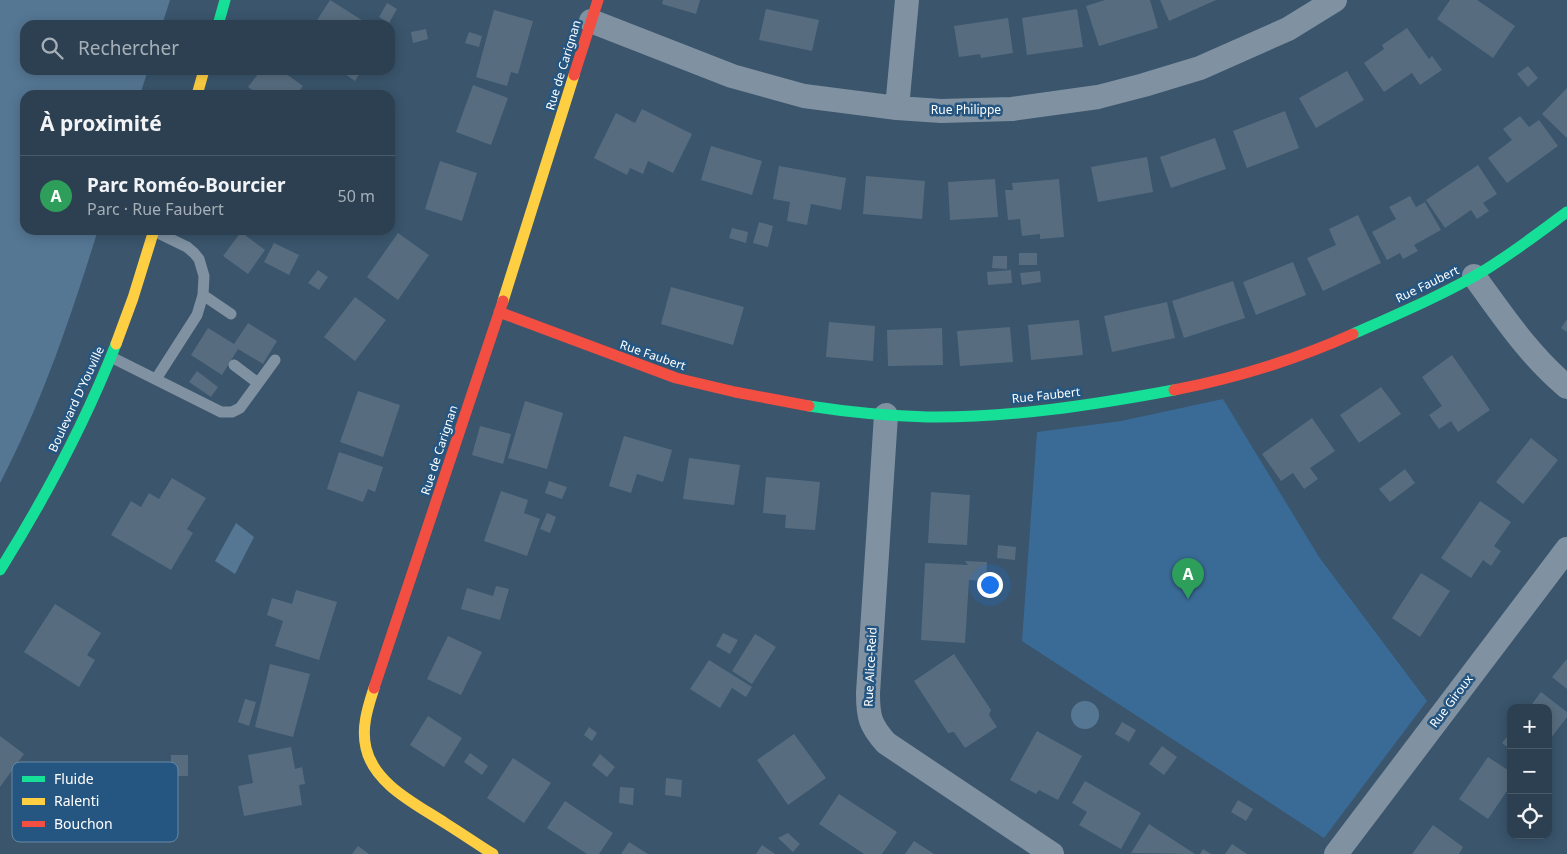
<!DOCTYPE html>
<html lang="fr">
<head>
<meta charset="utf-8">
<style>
	:root { --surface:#2c4051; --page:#384b5b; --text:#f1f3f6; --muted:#a6afb7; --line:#485968; --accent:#bca0f2 }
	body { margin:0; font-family:"Noto Sans",sans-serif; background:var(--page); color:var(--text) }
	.controls { position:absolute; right:15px; bottom:15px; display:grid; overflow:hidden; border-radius:10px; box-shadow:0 2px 12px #0003 }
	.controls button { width:45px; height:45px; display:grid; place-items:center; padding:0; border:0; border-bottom:1px solid var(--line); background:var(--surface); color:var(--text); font:25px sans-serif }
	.you { position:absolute; left:989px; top:584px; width:18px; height:18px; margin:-12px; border:4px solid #fff; border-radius:50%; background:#1a73e8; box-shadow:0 0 0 8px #1a73e833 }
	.badge { display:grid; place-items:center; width:32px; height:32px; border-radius:50%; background:var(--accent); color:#fff; font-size:16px; font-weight:700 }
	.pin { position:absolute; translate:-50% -41px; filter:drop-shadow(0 1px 2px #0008) }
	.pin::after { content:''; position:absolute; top:26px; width:18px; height:15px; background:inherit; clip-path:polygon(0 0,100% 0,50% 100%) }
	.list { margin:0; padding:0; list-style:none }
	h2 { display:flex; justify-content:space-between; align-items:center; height:65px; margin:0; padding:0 20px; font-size:21px }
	h2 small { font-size:16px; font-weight:400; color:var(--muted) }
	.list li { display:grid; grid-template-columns:32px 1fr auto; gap:15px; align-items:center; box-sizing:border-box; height:80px; padding:0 20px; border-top:1px solid var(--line) }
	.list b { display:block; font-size:19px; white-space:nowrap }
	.list p { margin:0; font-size:16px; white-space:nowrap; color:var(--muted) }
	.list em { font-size:16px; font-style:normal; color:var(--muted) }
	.icon { flex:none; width:28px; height:28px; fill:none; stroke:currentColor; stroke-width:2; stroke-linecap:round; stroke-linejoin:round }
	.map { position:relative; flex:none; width:1567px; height:854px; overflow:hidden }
	.search { position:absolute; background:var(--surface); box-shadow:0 2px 12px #0003; left:20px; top:20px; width:375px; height:55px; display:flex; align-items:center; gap:12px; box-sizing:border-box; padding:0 18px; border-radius:15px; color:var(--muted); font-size:19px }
	.panel { position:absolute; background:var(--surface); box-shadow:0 2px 12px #0003; left:20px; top:90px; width:375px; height:145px; border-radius:15px }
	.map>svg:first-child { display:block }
</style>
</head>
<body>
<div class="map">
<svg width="1567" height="854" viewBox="0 0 1567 854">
	<rect width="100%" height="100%" fill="#3a556c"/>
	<path fill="#3a6b97" d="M1223 399 1319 557 1427 701 1324 838 1022 641 1037 432 1121 421Z"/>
	<path fill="#557794" d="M0 0H170L162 25H25V70H148L140 95H25V230H98C71 316 42 403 0 483Z
		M236 523 254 537 235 574 215 561Z
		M1071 715a14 14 0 1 1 28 0a14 14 0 1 1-28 0Z"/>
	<path fill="#576d7f" d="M330 0 365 22 363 25H314Z
		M663 0H700L696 14 662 4Z
		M1105 0H1150L1158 28 1099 46 1086 6Z
		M1160 0H1216L1169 21Z
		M1450 0H1477L1515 26 1493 58 1437 19Z
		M387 3 397 9 389 23 379 17Z
		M766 9 819 20 812 51 759 40Z
		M1077 9 1083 47 1027 55 1022 18Z
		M494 10 533 21 518 74 511 72 507 86 476 77Z
		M1008 18 1013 53 981 58 980 54 959 57 954 26Z
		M1407 28 1429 59 1432 56 1442 70 1420 85 1412 73 1384 92 1364 63 1384 49 1382 45Z
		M426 29 428 39 413 43 411 32Z
		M469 32 482 36 479 47 465 43Z
		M1528 66 1538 78 1528 87 1517 74Z
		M261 70H281L303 86 296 95H259L248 87Z
		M339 70H362L355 81Z
		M1347 71 1364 100 1316 128 1299 98Z
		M473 85 508 98 491 145 456 132Z
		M1567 88V138L1542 114Z
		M351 90 359 95H348Z
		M642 109 692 134 673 173 648 161 643 174 630 168 627 175 594 158 616 113 635 123Z
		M1285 111 1299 148 1247 168 1233 131Z
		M1520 116 1529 127 1539 120 1558 146 1507 183 1488 158 1512 140 1503 129Z
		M1215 138 1226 169 1171 188 1160 157Z
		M711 146 762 161 752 195 701 180Z
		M1147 157 1153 192 1098 202 1091 167Z
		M440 161 477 173 462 221 425 209Z
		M1478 165 1497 194 1483 203 1489 211 1477 219 1471 210 1445 228 1426 200Z
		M779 166 846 178 841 210 811 204 807 225 787 221 790 202 773 199Z
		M866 176 925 181 922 219 863 214Z
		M995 179 998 217 950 220 948 182Z
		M1059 179 1064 237 1040 239V234L1022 236 1020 219 1008 220 1005 190H1013L1012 183Z
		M1410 196 1416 207 1425 202 1441 230 1414 245 1418 251 1403 259 1400 253 1387 260 1372 232 1396 219 1389 207Z
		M1358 215 1381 263 1323 291 1307 258 1336 245 1329 229Z
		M759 222 773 226 768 247 753 243Z
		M732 228 748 232 746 243 729 238Z
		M241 232 265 250 248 274 223 256Z
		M398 233 429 255 398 300 367 277Z
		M274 243 299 255 289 275 264 262Z
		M1019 253H1037V265H1019Z
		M993 256H1007V269L992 268Z
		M1293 262 1306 295 1256 315 1243 282Z
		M318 270 328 277 319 290 308 283Z
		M1011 270 1012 283 988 285 987 272Z
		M1040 271 1041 282 1022 285 1020 273Z
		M1233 281 1245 318 1184 338 1172 301Z
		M671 287 744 307 733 345 661 324Z
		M355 297 386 320 355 361 324 337Z
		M1167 302 1175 338 1112 352 1104 316Z
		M1567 319V332L1561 328Z
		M1079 320 1083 355 1031 360 1028 325Z
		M829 322 875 326 873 361 826 357Z
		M248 323 277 341 263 364 238 349 222 375 191 355 208 328 234 344Z
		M1010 327 1013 362 960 366 957 331Z
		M942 328 943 365 888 366 887 330Z
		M1452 355 1490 410 1458 432 1451 421 1439 429 1429 415 1442 406 1422 377Z
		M197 371 218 387 211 397 189 382Z
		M1381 387 1401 414 1359 443 1340 415Z
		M358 391 400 405 383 457 340 442Z
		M525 401 563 413 547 469 508 458Z
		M1312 418 1335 451 1310 468 1318 479 1304 489 1293 473 1281 481 1262 454Z
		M480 426 511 434 503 464 472 455Z
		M624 436 672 450 663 482 637 474 631 493 609 486Z
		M1531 438 1558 460 1523 504 1496 482Z
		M339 452 383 467 375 492 368 489 363 502 327 489Z
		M689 458 740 465 734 505 683 499Z
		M1405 469 1415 483 1390 502 1379 489Z
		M766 477 820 482 815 530 785 528 786 515 763 513Z
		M172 478 206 498 187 529 193 533 171 570 111 535 131 501 141 507 149 493 159 499Z
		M549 481 567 487 562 499 545 493Z
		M501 491 528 500 524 513 540 519 527 556 484 541Z
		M931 492 970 495 967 545 928 543Z
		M1480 501 1511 522 1494 546 1501 551 1491 566 1483 560 1471 578 1441 558Z
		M547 513 556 517 550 533 540 529Z
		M998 545 1016 547 1015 560 997 558Z
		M965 561 987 562 986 581 969 580 965 643 921 640 925 563 968 565Z
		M1421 573 1450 591 1420 637 1392 618Z
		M496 586 509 589 500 620 461 609 467 588 493 596Z
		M296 590 337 602 319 660 275 646 283 621 267 615 272 598 292 604Z
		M55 604 101 633 87 655 95 660 79 687 24 652Z
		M723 633 738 640 730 654 716 646Z
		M755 634 776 647 752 684 732 671Z
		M448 636 482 652 461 695 427 679Z
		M954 654 991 710 989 715 997 727 965 748 954 732 948 733 914 681Z
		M1567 659V689L1552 677Z
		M709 660 752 687 746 697 732 688 720 708 690 689Z
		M270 664 310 674 293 737 255 727Z
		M1541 692 1567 712V717L1548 742V708H1529Z
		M245 699 256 702 249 726 238 722Z
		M428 716 462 738 444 767 410 745Z
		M1122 722 1136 730 1129 742 1115 734Z
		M589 727 597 733 592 741 584 735Z
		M1037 731 1082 756 1058 800 1039 790 1036 794 1010 780Z
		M1511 732V750L1502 743Z
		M794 734 826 778 788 805 757 760Z
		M0 736 24 754 0 787Z
		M1162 746 1177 757 1164 775 1149 764Z
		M291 747 295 769 302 767 305 784 299 785 302 805 244 816 238 786 253 783 248 755Z
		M470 753 488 766 482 775 464 762Z
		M600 754 615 767 607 777 592 765Z
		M171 755H188V776H171Z
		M1488 757 1511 772V785L1488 819 1459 799Z
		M513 758 551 783 524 823 487 798Z
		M666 778 682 780 681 797 665 795Z
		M1085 781 1141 813 1121 849 1079 825 1087 812 1072 803Z
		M620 787 634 788 633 805 619 803Z
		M839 794 897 832 882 854H864L819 824Z
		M1238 800 1253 809 1246 821 1231 812Z
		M565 801 613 833 599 854H587L547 828Z
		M1149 824 1195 854 1131 853Z
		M1433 825 1463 847 1459 854H1412Z
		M788 833 800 844 793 852 778 838Z
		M914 841 934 854H905Z
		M629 842 648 854H621Z
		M1232 844 1247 854H1225Z
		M762 845 775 854H756Z
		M358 846 369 854H352Z
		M1203 849 1211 854H1200Z"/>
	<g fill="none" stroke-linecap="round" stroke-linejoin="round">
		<path stroke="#8092a2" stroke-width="11" d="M154 231 187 247 194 253 199 259 204 276 203 295 197 315 156 379
			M203 295 231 314
			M111 357 221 412H232L240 408 275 360
			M234 365 258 383"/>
		<path stroke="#8092a2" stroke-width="24" d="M591 21 732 76 804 96 897 108 941 111 1012 109 1098 97 1144 85 1200 68 1288 29 1335 0
			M897 108 907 0
			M1474 276C1504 317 1528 354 1567 387
			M886 415 868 693C868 717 870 725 886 743L1052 854
			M1336 854 1567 549"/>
		<path stroke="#16e098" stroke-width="11" d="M218 25 225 0
			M1353 334C1398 314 1443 295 1485 270 1514 252 1540 232 1567 212
			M809 406C848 412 888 416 927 417 1009 418 1093 405 1174 390
			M0 570C45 498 85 423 116 344"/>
		<path stroke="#ffcf43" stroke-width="11" d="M197 95 204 70
			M503 301 574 75
			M116 344 133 298 154 230
			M374 688C368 707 361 727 366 748 374 784 416 804 445 823 461 833 477 844 493 854"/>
		<path stroke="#f24e42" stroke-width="11" d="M574 75 598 0
			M499 312 676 378 735 392 809 406
			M1174 390C1236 378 1295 360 1353 334
			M374 688 503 301"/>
	</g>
	<g text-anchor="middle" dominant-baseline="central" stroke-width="5" stroke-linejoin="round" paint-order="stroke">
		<g font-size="12" fill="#fff" stroke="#255681">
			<text transform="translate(563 65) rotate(-73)">Rue de Carignan</text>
			<text x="966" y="109">Rue Philippe</text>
			<text transform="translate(1427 284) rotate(-26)">Rue Faubert</text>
			<text transform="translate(653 355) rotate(19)">Rue Faubert</text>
			<text transform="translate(1046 395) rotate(-6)">Rue Faubert</text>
			<text transform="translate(76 399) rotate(-65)">Boulevard D'Youville</text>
			<text transform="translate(439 450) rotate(-72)">Rue de Carignan</text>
			<text transform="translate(870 667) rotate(-87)">Rue Alice-Reid</text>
			<text transform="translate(1451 701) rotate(-53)">Rue Giroux</text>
		</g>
	</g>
	<rect x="12" y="762" width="166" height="80" rx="8" fill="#255681" stroke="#6689a7" stroke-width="1"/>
	<rect x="22" y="776" width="23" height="6" fill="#16e098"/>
	<rect x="22" y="798" width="23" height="7" fill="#ffcf43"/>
	<rect x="22" y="821" width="23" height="6" fill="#f24e42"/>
	<g font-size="14" fill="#fff">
		<text x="54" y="784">Fluide</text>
		<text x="54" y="806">Ralenti</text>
		<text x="54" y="829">Bouchon</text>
	</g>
</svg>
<div class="controls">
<button>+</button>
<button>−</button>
<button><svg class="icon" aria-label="locate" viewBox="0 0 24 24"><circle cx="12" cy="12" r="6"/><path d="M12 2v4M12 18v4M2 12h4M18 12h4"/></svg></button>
</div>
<div class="you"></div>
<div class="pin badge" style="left:1188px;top:599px;background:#2e9e5b">A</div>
<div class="search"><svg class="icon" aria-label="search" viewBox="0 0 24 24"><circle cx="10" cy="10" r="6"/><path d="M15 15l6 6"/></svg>Rechercher</div>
<section class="panel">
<h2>À proximité<small></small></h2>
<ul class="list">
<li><span class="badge" style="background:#2e9e5b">A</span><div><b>Parc Roméo-Bourcier</b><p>Parc · Rue Faubert</p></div><em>50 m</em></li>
</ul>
</section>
</div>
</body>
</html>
